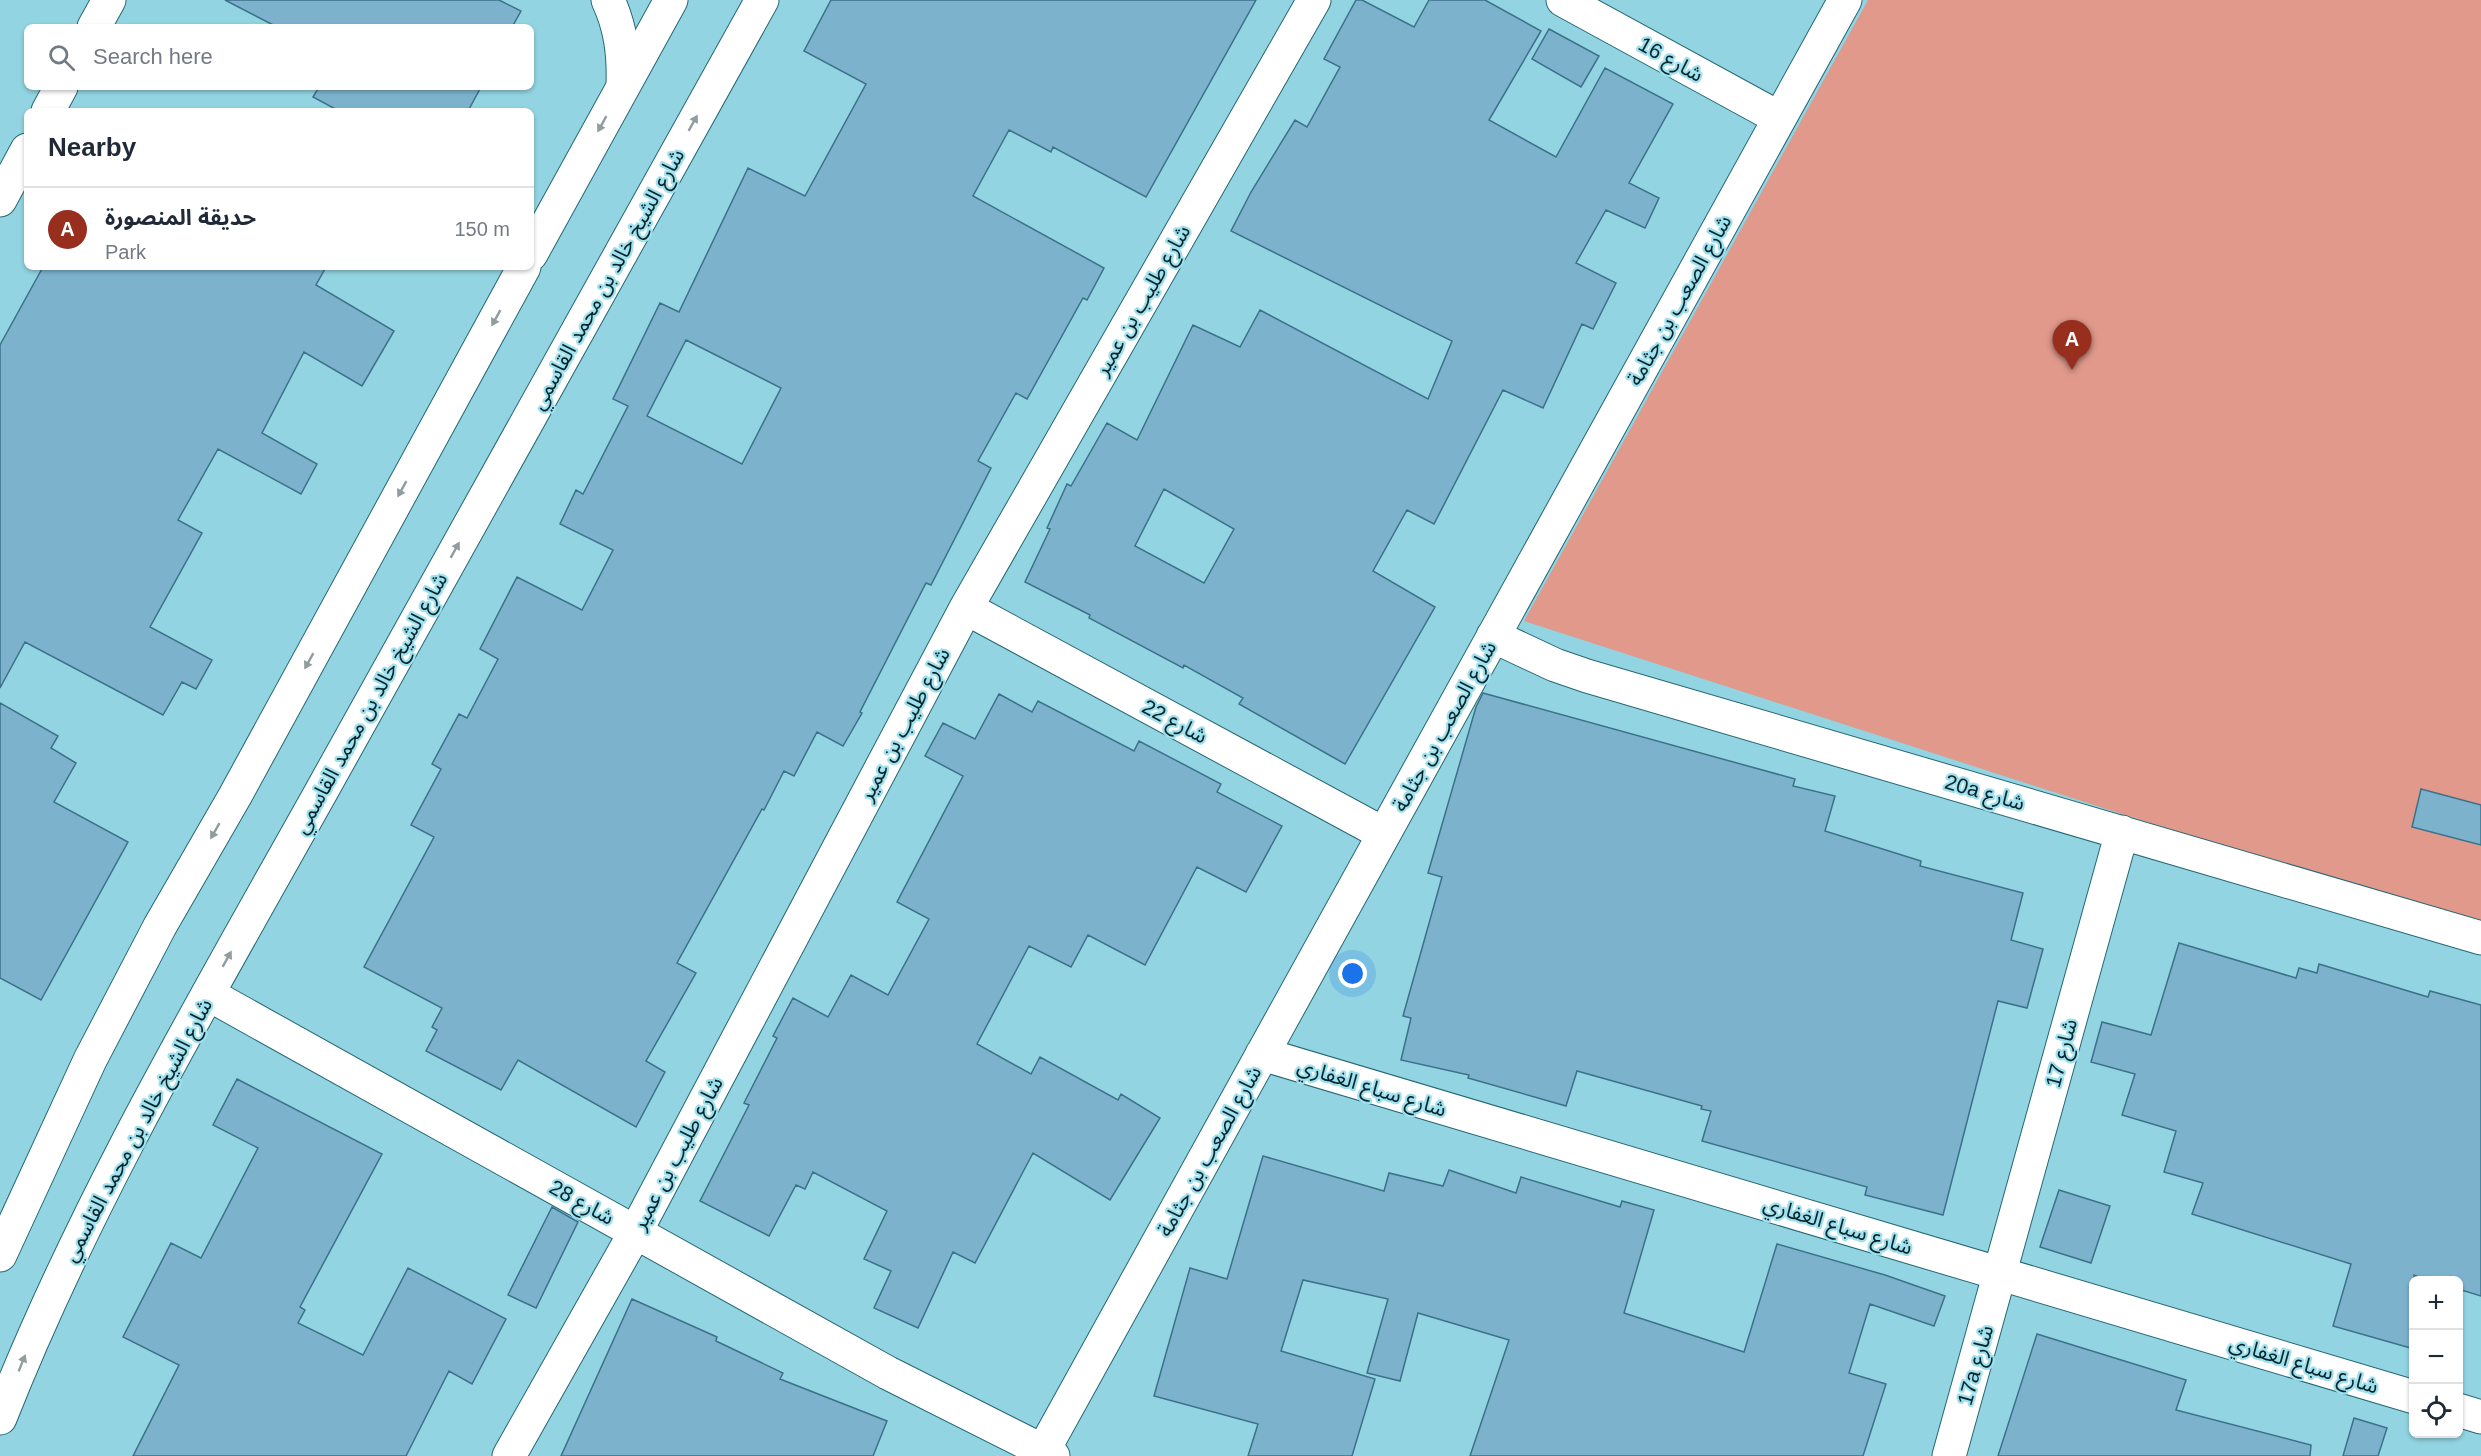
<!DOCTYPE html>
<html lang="en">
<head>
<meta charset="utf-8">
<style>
	:root { --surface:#fff; --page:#f2f2f3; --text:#1f2937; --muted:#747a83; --line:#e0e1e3; --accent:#972e1e }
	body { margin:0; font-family:Helvetica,"Noto Sans Arabic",sans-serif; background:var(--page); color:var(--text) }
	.controls { position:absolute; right:18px; bottom:18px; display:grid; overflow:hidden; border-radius:9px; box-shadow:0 2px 4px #0004 }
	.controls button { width:54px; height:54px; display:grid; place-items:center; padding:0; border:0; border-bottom:2px solid var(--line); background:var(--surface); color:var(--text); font:30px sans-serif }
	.you { position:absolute; left:1353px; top:974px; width:21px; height:21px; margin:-15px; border:4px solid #fff; border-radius:50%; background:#1a73e8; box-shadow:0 0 0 9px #1a73e833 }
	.badge { display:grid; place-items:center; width:39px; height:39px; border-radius:50%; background:var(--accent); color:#fff; font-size:20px; font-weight:700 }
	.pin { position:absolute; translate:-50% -50px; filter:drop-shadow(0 2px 3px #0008) }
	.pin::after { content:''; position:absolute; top:32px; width:21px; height:18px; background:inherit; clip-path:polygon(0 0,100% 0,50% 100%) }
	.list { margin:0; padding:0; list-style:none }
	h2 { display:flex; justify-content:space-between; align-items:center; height:78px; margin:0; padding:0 24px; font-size:26px }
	h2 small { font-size:20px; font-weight:400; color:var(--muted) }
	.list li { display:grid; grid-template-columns:39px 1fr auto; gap:18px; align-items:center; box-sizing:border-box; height:84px; padding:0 24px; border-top:2px solid var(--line) }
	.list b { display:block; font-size:22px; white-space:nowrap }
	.list p { margin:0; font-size:20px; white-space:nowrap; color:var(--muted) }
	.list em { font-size:20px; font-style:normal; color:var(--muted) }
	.icon { flex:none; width:33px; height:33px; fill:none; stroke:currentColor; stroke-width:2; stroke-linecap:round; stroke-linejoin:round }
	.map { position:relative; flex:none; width:2481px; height:1456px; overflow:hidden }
	.search { position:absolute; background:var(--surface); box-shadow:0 2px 4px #0004; left:24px; top:24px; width:510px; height:66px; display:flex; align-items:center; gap:15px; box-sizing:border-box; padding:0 21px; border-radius:9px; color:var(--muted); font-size:22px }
	.panel { position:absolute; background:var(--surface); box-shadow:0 2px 4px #0004; left:24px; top:108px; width:510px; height:162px; border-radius:9px }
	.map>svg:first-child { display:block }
</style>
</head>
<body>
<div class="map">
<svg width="2481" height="1456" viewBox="0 0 2481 1456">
	<rect width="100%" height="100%" fill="#92d4e1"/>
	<path fill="#e0998b" d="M1868 0H2481V930L1524 621Z"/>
	<path fill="#7db2cd" stroke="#3c718a" stroke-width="1.5" fill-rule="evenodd" d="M225 0H499L521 11 512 27H277Z
		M831 0H1256L1146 197 1053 147 1051 152 1009 130 973 196 1104 268 1087 300 1083 298 1027 399 1016 393 978 461 991 468 931 585 926 583 860 712 862 713 843 746 817 732 794 776 784 771 764 810 762 809 677 963 696 973 646 1061 665 1072 636 1127 518 1060 501 1090 426 1051 437 1030 432 1027 442 1008 364 967 434 837 411 825 441 769 432 764 459 714 467 718 498 659 480 649 517 577 582 610 613 550 560 524 576 490 583 494 628 406 613 399 660 303 679 312 748 168 805 196 866 84 804 51ZM686 340 781 388 742 464 647 416Z
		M1356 0H1362L1414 27 1429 0H1485L1541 31 1489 120 1556 157 1605 68 1673 104 1629 183 1659 198 1645 228 1606 210 1576 263 1616 283 1593 329 1582 324 1543 408 1503 390 1434 524 1407 510 1373 571 1435 607 1345 764 1239 704 1243 698 1184 665 1183 668 1089 618 1090 615 1025 582 1050 529 1047 528 1067 484 1071 486 1107 423 1137 440 1193 325 1240 347 1260 310 1428 399 1452 341 1231 231 1251 192 1295 120 1307 127 1340 67 1324 59ZM1164 489 1234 529 1204 583 1135 546Z
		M1549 29 1599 56 1581 87 1532 59Z
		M319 87H481L468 111H339L313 97Z
		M43 267H326L316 285 394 331 362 386 304 352 262 433 317 464 301 494 218 449 178 520 202 533 150 627 212 660 196 689 182 682 163 715 25 642 0 688V345Z
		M1483 693 1795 779 1793 786 1835 796 1825 831 1921 861 1920 866 2023 893 2011 940 2043 949 2027 1008 1998 1001 1943 1215 1865 1195 1867 1187 1702 1141 1711 1111 1701 1109 1702 1106 1577 1071 1566 1106 1468 1078 1469 1075 1401 1060 1411 1018 1403 1016 1442 877 1428 873 1476 707Z
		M999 694 1032 712 1038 701 1134 751 1139 741 1221 784 1217 792 1282 826 1246 892 1197 867 1145 965 1088 935 1071 967 1029 946 977 1044 1031 1074 1040 1057 1118 1100 1121 1094 1160 1118 1110 1200 1033 1153 975 1263 953 1252 918 1328 874 1308 891 1271 864 1259 887 1211 813 1172 805 1189 796 1185 769 1236 700 1201 749 1105 744 1103 777 1038 773 1036 793 998 828 1017 851 975 888 995 929 919 897 902 963 776 925 756 943 723 975 739Z
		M0 703 58 736 51 748 76 763 54 802 128 842 41 1000 0 978Z
		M2421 789 2481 805V845L2412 827Z
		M2179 943 2296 978 2299 968 2317 973 2319 964 2428 997 2430 991 2481 1005V1296L2458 1289V1281H2430L2414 1275V1349L2333 1326 2351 1264 2192 1214 2203 1183 2164 1172 2176 1131 2122 1115 2135 1074 2091 1062 2102 1022 2151 1035Z
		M237 1079 382 1154 300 1307 305 1310 298 1323 363 1355 408 1268 506 1319 472 1384 449 1371 406 1456H133L179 1365 123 1337 171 1243 201 1258 258 1148 213 1125Z
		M1263 1156 1384 1191 1389 1173 1443 1186 1449 1170 1516 1193 1521 1177 1620 1207 1622 1201 1654 1210 1624 1313 1744 1352 1777 1244 1885 1275 1945 1296 1934 1326 1870 1304 1849 1373 1886 1384 1863 1456H1470L1509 1340 1418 1313 1400 1381 1367 1373 1388 1299 1303 1280 1281 1351 1375 1379 1352 1456H1248L1258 1424 1154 1396 1190 1268 1227 1279Z
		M2059 1190 2110 1206 2091 1263 2040 1247Z
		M552 1207 578 1222 536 1308 508 1295Z
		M632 1299 717 1337 716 1341 783 1373 780 1379 887 1421 873 1456H561Z
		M2037 1334 2186 1380 2176 1410 2311 1445 2310 1456H1998Z
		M2354 1418 2387 1428 2378 1456H2343Z"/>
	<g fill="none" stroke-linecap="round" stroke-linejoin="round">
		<defs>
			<path id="minor" d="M608 0C621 28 624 55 623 85
				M1563 0 1779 118
				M94 27 109 0
				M48 111 61 87
				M0 200 27 150
				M966 608 1384 834
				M1493 636 1555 665 1587 676 2481 938
				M208 994 888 1373 1053 1456
				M1262 1054 2414 1397
				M2458 1410 2481 1417
				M1043 1451 1845 0
				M509 1456 636 1231 966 608 1314 0
				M1949 1456 2122 832"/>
			<path id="major" d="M531 254 671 0
				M0 1255 90 1060 160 926 235 796 524 267
				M0 1418C86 1200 207 996 321 792 468 528 615 264 762 0"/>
		</defs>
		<use href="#minor" stroke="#256874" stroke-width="35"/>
		<use href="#major" stroke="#256874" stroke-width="35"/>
		<use href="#minor" stroke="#fff" stroke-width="33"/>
		<use href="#major" stroke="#fff" stroke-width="33"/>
	</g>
	<defs><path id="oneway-solid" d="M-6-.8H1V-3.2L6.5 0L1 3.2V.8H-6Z" transform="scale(1.5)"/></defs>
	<g fill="#909d9f">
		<use href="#oneway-solid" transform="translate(693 123) rotate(-61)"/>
		<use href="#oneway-solid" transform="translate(602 124) rotate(119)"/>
		<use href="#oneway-solid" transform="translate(496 318) rotate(119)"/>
		<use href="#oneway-solid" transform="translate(402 489) rotate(119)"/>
		<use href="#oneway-solid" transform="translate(455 550) rotate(-61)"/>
		<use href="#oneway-solid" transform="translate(309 661) rotate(119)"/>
		<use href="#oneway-solid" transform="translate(215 831) rotate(120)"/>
		<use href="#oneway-solid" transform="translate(227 959) rotate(-61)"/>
		<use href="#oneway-solid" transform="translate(22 1363) rotate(-68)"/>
	</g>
	<g text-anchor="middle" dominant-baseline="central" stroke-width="4.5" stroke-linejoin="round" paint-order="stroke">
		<g font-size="21" fill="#09252a" stroke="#9fe1ee">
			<text transform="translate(1671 59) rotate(29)">شارع 16</text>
			<text transform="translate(607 279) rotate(-61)">شارع الشيخ خالد بن محمد القاسمي</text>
			<text transform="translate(1142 300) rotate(-60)">شارع طليب بن عمير</text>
			<text transform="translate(1679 300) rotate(-61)">شارع الصعب بن جثامة</text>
			<text transform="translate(370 703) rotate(-61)">شارع الشيخ خالد بن محمد القاسمي</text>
			<text transform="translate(1175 721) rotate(28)">شارع 22</text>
			<text transform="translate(904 724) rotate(-62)">شارع طليب بن عمير</text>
			<text transform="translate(1444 726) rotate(-61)">شارع الصعب بن جثامة</text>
			<text transform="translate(1985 792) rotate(16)">20a شارع</text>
			<text transform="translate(2061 1053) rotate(-75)">شارع 17</text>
			<text transform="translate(1372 1087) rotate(17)">شارع سباع الغفاري</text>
			<text transform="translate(137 1130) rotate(-62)">شارع الشيخ خالد بن محمد القاسمي</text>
			<text transform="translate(1209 1151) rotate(-61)">شارع الصعب بن جثامة</text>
			<text transform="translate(677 1153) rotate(-62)">شارع طليب بن عمير</text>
			<text transform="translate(582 1202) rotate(29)">شارع 28</text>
			<text transform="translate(1838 1225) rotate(17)">شارع سباع الغفاري</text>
			<text transform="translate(2304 1364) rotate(17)">شارع سباع الغفاري</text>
			<text transform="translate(1975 1365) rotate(-74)">17a شارع</text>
		</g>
	</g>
</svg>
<div class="controls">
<button>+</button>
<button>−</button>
<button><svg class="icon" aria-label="locate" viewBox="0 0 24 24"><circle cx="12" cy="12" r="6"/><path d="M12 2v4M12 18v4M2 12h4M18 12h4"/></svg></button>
</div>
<div class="you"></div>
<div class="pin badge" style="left:2072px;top:370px">A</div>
<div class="search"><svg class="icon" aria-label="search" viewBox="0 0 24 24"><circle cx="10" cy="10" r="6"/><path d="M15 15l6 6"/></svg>Search here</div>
<section class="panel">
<h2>Nearby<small></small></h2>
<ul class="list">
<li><span class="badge">A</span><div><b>حديقة المنصورة</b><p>Park</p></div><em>150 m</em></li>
</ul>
</section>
</div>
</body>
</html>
